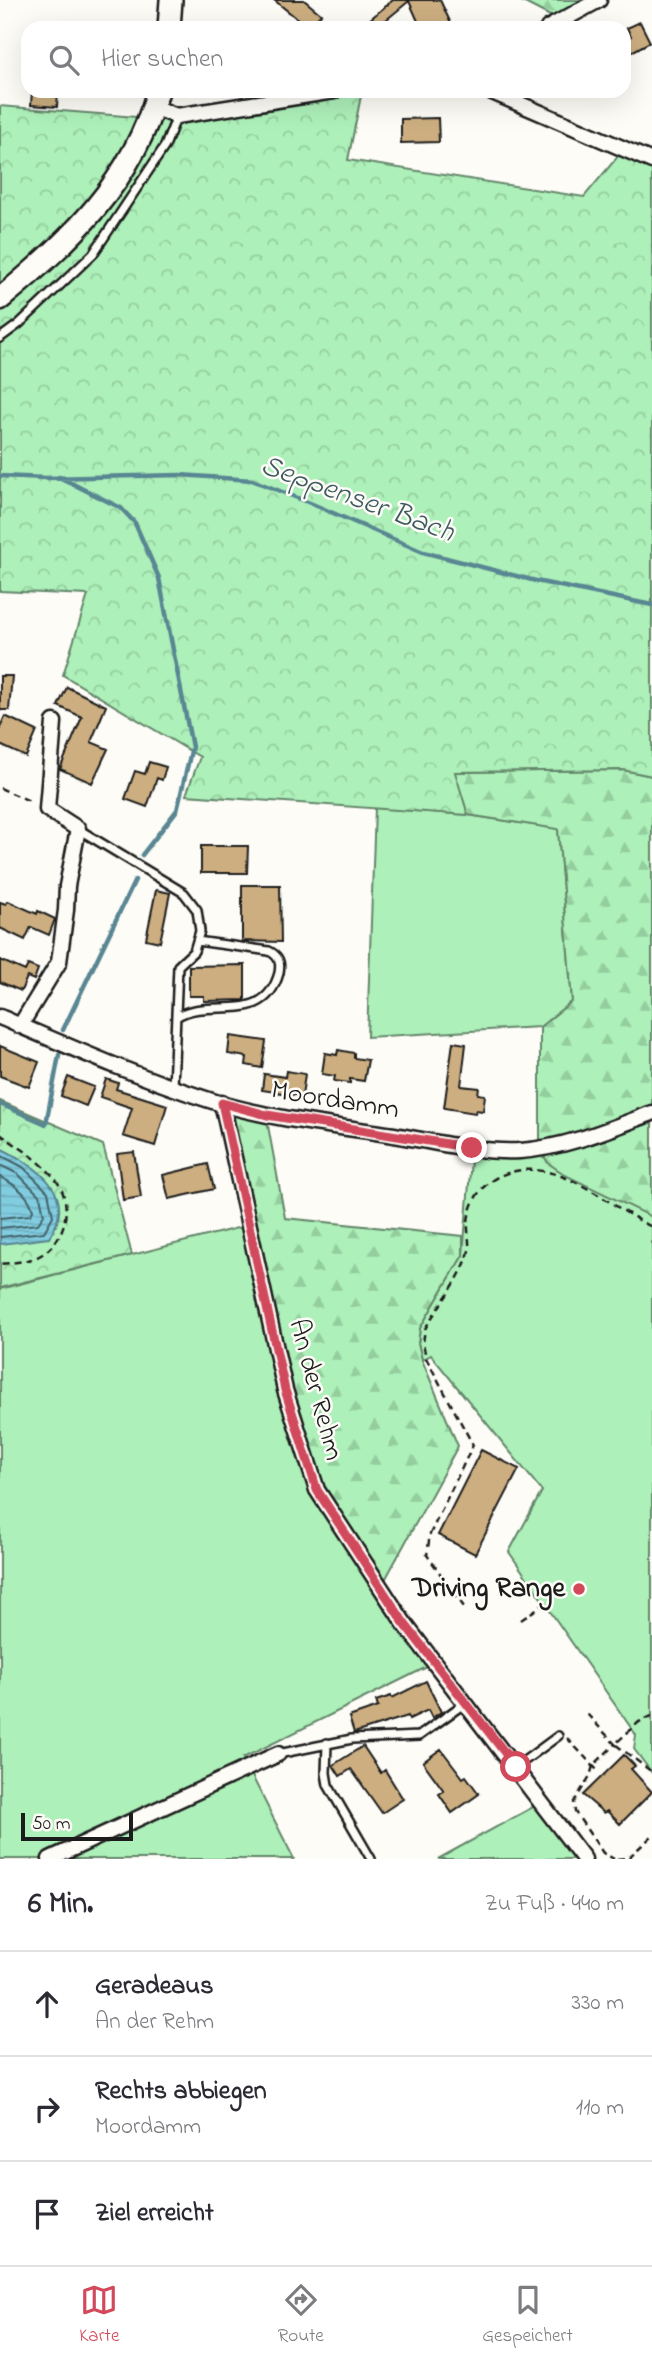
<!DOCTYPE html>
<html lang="de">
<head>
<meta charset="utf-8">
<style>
	:root { --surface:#fff; --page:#f7f7f7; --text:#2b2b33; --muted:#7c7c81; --line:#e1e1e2; --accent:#d1495b }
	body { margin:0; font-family:"Indie Flower",sans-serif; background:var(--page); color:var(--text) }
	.scale { position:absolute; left:21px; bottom:18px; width:112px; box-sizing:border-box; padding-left:7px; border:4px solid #1c1c1c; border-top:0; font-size:19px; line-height:24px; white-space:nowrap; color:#1c1c1c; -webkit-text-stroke:5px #fdfcf7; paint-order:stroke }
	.stop { position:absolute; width:21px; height:21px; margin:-16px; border:5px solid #d1495b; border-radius:50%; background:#fff }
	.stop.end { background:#d1495b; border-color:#fff; box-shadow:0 2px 7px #0008 }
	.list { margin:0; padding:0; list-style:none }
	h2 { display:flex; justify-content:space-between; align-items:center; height:91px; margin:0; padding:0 28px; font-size:30px }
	h2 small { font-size:23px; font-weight:400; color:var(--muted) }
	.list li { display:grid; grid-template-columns:46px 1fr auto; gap:21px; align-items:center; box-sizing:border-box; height:105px; padding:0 28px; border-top:2px solid var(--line) }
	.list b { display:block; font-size:26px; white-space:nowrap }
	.list p { margin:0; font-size:23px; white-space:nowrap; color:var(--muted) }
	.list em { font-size:23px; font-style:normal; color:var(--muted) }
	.icon { flex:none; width:38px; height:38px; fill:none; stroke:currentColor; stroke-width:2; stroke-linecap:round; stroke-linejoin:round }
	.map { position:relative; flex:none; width:652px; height:1859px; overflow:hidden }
	.search { position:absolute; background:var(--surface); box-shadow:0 7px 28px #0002; left:21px; right:21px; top:21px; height:77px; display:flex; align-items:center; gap:18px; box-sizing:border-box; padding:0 24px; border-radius:21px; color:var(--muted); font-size:26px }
	.sheet { height:406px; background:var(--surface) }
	nav { display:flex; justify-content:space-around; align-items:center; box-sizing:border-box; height:98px; border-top:2px solid var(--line); background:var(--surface); font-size:19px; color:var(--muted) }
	nav a { display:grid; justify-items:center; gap:4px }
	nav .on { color:var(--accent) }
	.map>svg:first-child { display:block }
</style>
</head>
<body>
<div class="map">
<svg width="652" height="1859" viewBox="0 0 652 1859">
	<defs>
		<pattern id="forest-firs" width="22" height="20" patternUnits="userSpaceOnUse" patternTransform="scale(1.75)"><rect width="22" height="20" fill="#adf0b9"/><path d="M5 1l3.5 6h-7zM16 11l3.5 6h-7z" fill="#94cd9e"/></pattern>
		<pattern id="park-crowns" width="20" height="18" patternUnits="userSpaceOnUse" patternTransform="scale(1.75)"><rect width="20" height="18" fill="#adf0b9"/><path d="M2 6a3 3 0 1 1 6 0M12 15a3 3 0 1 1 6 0" fill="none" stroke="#94cd9e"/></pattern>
		<pattern id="water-rules" width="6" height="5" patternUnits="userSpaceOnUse" patternTransform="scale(1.75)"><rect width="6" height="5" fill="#81cde0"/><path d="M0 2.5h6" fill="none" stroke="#6fafc0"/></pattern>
	</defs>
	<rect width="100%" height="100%" fill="#fdfcf7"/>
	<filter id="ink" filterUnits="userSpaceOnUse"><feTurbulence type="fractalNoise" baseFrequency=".0143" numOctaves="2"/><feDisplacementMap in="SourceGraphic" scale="14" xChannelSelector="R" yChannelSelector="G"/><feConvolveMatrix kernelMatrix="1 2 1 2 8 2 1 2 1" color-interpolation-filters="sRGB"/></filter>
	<g filter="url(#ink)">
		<path fill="#adf0b9" stroke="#64866a" stroke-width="2" d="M375 808 468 815 558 829 572 1001 540 1027 367 1037Z
			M652 1113V1773L634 1749 636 1735 509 1552 542 1491 431 1355 422 1360 418 1343 420 1328 463 1255 472 1148 517 1151Z
			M249 1225 317 1490 435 1663 243 1758 294 1859H0V1289Z
			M542 1802 584 1859H438Z"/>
		<path fill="url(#forest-firs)" stroke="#64866a" stroke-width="2" d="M519 0H599L560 21Z
			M623 770 652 776V1217L567 1176 548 1163 540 1149V1027L572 1001 558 829 468 815 454 772Z
			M222 1103 266 1115 285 1218 463 1236V1255L420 1328 418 1343 422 1360 458 1446 380 1589 317 1490 285 1390Z"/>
		<path fill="url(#park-crowns)" stroke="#64866a" stroke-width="2" d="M334 91H362L348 160 584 197 624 149 652 161V776L623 770 455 772 468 815 186 795 200 757 63 675 88 595 0 591V106L149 118 178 116Z
			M0 1101 103 1145 132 1255 0 1288Z"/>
		<path fill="url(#water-rules)" stroke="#598692" stroke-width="2" d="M0 1148C37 1166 79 1194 49 1238L0 1244Z"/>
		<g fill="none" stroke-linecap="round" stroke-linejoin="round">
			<path stroke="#44636a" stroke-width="2" d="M0 1155 23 1167 48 1192 53 1216 44 1232 0 1237
				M0 1165 18 1174 40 1196 44 1215 38 1224 0 1228
				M0 1177C14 1184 30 1195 33 1211L30 1215 0 1218"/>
			<path stroke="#598692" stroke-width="4.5" d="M0 476 46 478 180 475 252 480 310 503 423 552 536 581 652 605
				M59 477 121 508 135 523 159 578 192 747 177 810 142 855
				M63 1030 135 880
				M0 1104 46 1124 59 1055"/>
		</g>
		<path fill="#ccae80" stroke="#1c1c1c" stroke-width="2" d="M274 0H304L321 14 309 28Z
			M393 0H440L453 28H421L409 1 386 20 393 28H376L369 20Z
			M640 22 650 42 624 56V40L631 36 627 28Z
			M32 91H58L57 107 31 105Z
			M438 118 439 142 401 143V119Z
			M0 676H12L9 710H0Z
			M67 687 106 706 91 742 108 749 92 783 60 769 82 717 58 706Z
			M5 716 37 731 26 757 0 745V727Z
			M149 762 166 767 162 780 157 778 147 807 125 799 135 771 145 774Z
			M201 846H248L247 873H201Z
			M242 885H280L281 942 242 941Z
			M156 890 170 893 160 942 146 939Z
			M8 901 37 914 38 911 55 919 49 935 31 927 25 940 0 928V902L6 904Z
			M0 960 25 971 28 965 38 969 34 980 27 977 21 991 0 982Z
			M245 965V1000L204 1001V996H189V966Z
			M230 1036 266 1041 262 1068 246 1065 247 1057 228 1054Z
			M453 1042 466 1044 461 1086 479 1088 478 1094 485 1095 483 1111 476 1110 475 1113 444 1108Z
			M0 1046 39 1062 29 1087 0 1076Z
			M338 1050 354 1053V1058L368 1060 364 1081 350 1079V1083L334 1081 335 1076 322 1074 325 1053 337 1055Z
			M286 1071 305 1074 302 1096 262 1090 264 1074 285 1077Z
			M68 1077 94 1087 86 1106 61 1096Z
			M106 1079 118 1083 116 1089 167 1105 155 1146 123 1136 132 1108 100 1097Z
			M134 1152 141 1197 123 1200 117 1154Z
			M208 1164 214 1189 169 1199 163 1175Z
			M481 1450 519 1469 475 1554 438 1535Z
			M426 1681 441 1712 432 1718 428 1710 409 1719 408 1716 354 1733 349 1717 378 1707 376 1701 391 1696 392 1698Z
			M363 1746 381 1773 385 1770 403 1799 382 1813 351 1769 340 1776 333 1765Z
			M441 1749 463 1778 466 1776 479 1794 452 1813 439 1794 444 1791 423 1762Z
			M624 1755 635 1766 631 1769 652 1792 620 1824 607 1811 604 1813 583 1795Z"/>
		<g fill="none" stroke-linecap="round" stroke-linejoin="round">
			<defs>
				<path id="lane" d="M0 338 19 324 93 254 165 146 177 116
					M78 829 184 893 197 910 200 931 194 951 178 966 173 1087
					M176 1017C211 995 264 1028 279 973 281 962 279 956 269 951L197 941
					M327 1743 326 1773 328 1785 371 1859
					M278 1754 352 1739 419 1736 465 1703
					M516 1767 558 1736"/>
				<path id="street" d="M548 28 599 0
					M490 91 652 161
					M153 107 177 116 334 91
					M0 1017C72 1048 147 1081 222 1104 278 1120 337 1126 394 1135 435 1142 479 1153 520 1151 565 1148 610 1129 652 1113
					M20 1026 59 962 66 910 67 886 78 829 47 809 54 722
					M222 1103 285 1390 317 1490 404 1623 584 1859
					M50 1859 278 1754"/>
				<path id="secondary" d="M169 28 171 0
					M0 299C71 240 132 183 158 91"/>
			</defs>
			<use href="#lane" stroke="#1c1c1c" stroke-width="12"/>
			<use href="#street" stroke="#1c1c1c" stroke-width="19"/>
			<use href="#secondary" stroke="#1c1c1c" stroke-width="26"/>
			<path stroke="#1c1c1c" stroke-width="2.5" stroke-dasharray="7 5" stroke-linecap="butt" d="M0 788 32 802
				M0 1134C20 1148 44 1162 58 1183 75 1209 63 1249 32 1259 22 1262 11 1263 0 1264
				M464 1607 427 1555 430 1534 473 1445 426 1358 423 1343 425 1329C438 1306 461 1279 468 1255 471 1244 467 1233 468 1222 472 1179 514 1162 552 1173 588 1183 619 1211 652 1227
				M521 1620 553 1597
				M587 1714 615 1744 593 1766 590 1776 574 1802 575 1812 603 1853 614 1859
				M652 1716 639 1722 615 1744 652 1772
				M567 1738 598 1771
				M617 1859 628 1858 652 1836"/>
			<use href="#lane" stroke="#fdfcf7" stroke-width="7"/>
			<use href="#street" stroke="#fdfcf7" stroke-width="14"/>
			<use href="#secondary" stroke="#fdfcf7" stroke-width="21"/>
		</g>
	</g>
	<g fill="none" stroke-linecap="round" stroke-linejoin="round" filter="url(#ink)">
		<path stroke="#d1495b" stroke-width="9" d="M472 1148 267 1115 222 1103 285 1390 317 1490 404 1623 516 1767"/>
	</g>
	<circle fill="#d1495b" stroke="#fdfcf7" stroke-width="2.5" cx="579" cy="1589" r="7"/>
	<g text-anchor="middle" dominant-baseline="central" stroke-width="5" stroke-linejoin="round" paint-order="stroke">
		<g font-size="28" fill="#1c1c1c" stroke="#fdfcf7">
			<text transform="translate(335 1101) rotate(9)">Moordamm</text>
			<text transform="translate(315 1390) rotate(75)">An der Rehm</text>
		</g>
		<g font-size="28" font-weight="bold" fill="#1c1c1c" stroke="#fdfcf7" text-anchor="end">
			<text x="565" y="1589">Driving Range</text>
		</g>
		<g font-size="30" font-style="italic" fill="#3f5a61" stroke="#fdfcf7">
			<text transform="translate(357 500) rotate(20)">Seppenser Bach</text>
		</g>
	</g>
</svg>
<div class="scale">50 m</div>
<div class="stop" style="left:516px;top:1767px"></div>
<div class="stop end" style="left:472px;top:1148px"></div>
<div class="search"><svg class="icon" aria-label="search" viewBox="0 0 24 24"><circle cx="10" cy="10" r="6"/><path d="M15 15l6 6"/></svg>Hier suchen</div>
</div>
<section class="sheet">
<h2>6 Min.<small>Zu Fuß · 440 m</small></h2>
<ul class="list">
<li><svg class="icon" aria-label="ahead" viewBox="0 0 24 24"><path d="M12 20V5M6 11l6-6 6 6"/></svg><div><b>Geradeaus</b><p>An der Rehm</p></div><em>330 m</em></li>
<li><svg class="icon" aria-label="right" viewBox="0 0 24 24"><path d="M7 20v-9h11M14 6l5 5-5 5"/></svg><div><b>Rechts abbiegen</b><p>Moordamm</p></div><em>110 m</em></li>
<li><svg class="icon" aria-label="arrive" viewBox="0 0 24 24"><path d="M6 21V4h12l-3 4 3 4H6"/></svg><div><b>Ziel erreicht</b></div></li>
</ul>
</section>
<nav>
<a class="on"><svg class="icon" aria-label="map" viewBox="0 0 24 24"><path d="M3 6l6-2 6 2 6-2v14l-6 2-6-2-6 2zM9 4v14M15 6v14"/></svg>Karte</a>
<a><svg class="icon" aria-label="directions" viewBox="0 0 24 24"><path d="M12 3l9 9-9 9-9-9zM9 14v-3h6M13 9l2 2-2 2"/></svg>Route</a>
<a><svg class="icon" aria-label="saved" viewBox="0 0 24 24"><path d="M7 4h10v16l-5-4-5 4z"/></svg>Gespeichert</a>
</nav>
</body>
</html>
